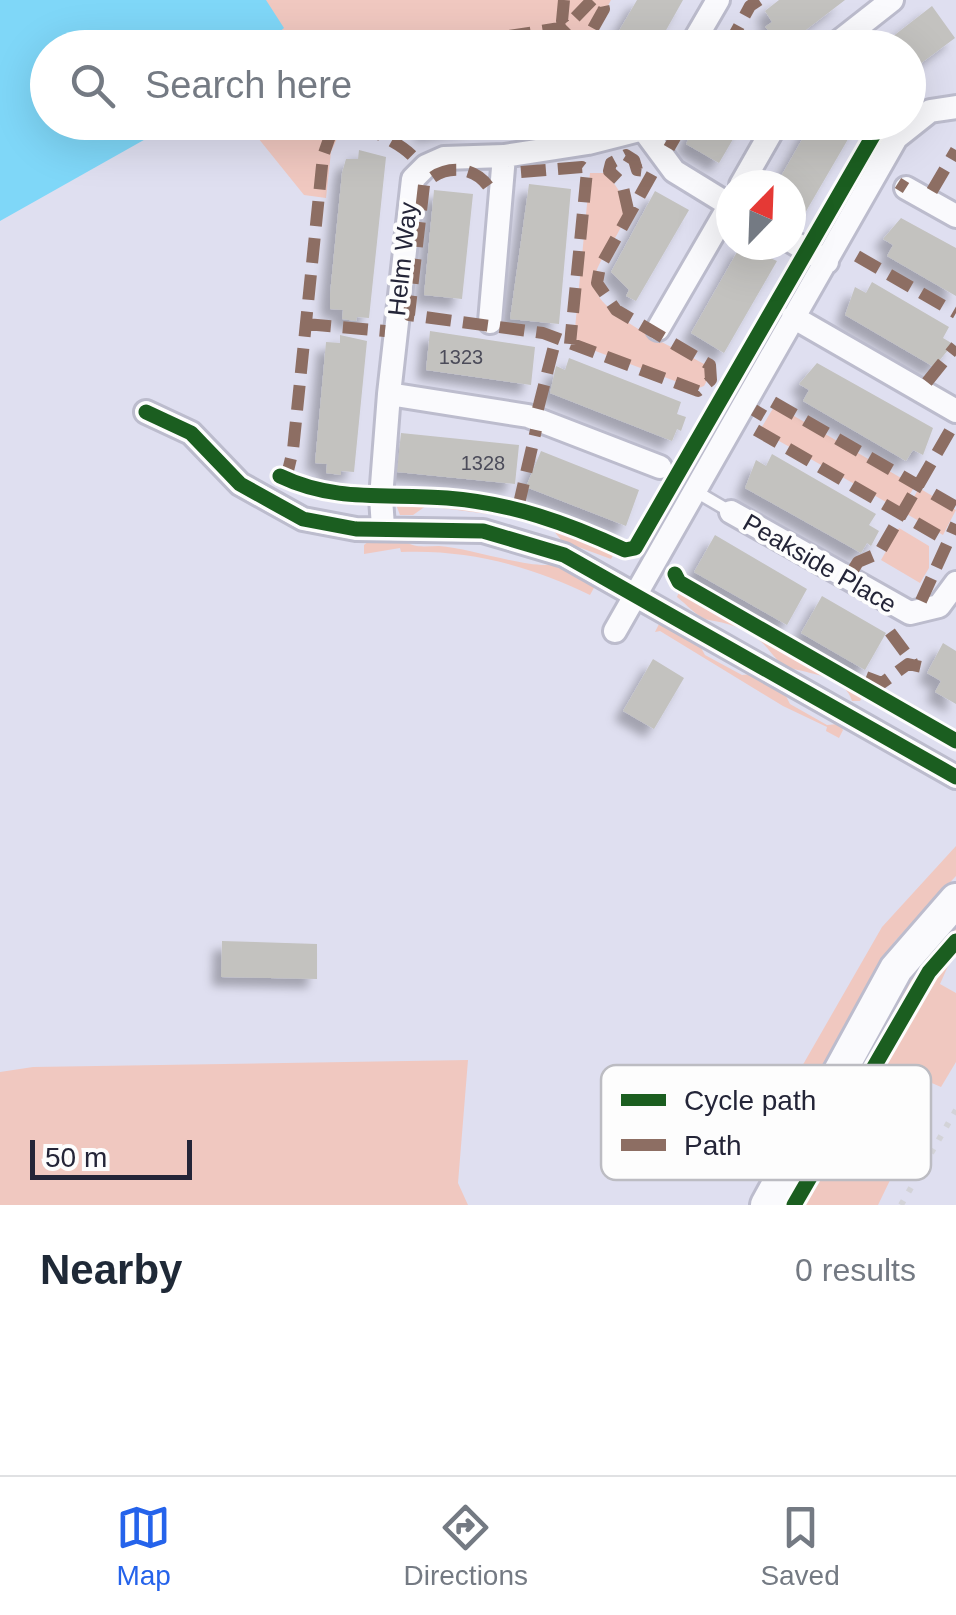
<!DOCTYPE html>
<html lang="en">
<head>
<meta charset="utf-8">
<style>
	:root { --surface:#fff; --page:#f6f6f7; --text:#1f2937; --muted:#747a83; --line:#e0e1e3; --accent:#2563eb }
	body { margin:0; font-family:Arial,sans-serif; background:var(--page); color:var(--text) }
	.compass { position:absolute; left:716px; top:170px; width:90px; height:90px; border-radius:50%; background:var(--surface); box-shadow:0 10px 40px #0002; rotate:23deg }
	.scale { position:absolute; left:30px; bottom:25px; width:162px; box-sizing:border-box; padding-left:10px; border:5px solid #242538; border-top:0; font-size:28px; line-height:35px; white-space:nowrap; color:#242538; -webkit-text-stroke:8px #fdfdfd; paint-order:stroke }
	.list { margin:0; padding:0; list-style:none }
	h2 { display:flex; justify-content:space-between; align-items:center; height:130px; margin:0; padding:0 40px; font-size:42px }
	h2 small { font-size:32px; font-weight:400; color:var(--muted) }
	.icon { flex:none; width:55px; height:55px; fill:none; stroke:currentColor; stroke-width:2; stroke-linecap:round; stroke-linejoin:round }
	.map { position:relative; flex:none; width:956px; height:1205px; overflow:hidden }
	.search { position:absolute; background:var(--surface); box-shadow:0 10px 40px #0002; left:30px; right:30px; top:30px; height:110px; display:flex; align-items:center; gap:25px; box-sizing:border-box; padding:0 35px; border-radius:55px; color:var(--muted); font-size:38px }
	.sheet { height:270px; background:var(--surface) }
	nav { display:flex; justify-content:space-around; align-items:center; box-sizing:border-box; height:140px; border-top:2px solid var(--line); background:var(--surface); font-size:28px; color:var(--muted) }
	nav a { display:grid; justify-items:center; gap:5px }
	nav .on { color:var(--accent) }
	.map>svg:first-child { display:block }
</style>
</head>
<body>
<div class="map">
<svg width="956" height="1205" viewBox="0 0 956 1205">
	<defs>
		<filter id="shadow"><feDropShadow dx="-9" dy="9" stdDeviation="5" flood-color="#0004"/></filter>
	</defs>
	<rect width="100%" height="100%" fill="#dfdff0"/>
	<path fill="#f0c8c0" d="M149 0H611L586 48 186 47Z
		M246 123H344L331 152 326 198 304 195Z
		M590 173H607C614 186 626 194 625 213 622 244 574 273 605 304 631 330 674 347 706 365L711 373 704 386 696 389 577 344 574 339Z
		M775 405 915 486 900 510 760 430Z
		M919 488 956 510 943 535 905 513Z
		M395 502C473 502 545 515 615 552L611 559 562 541 553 530 511 517 426 506 413 515H400Z
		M899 528 929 546V568L920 583 881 560Z
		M402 539C413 549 425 546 439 546 470 548 532 570 555 564L595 586 590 595C531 566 468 549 401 552L400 548 364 554V545L370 540Z
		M680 589 864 694 860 701H852C846 678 813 674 794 669 776 665 771 649 759 640 742 627 727 623 709 620 698 618 685 603 677 597Z
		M659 624 696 639 705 655 742 675 755 674 783 690 790 704 827 725 839 724 843 730 839 738 826 731 827 727 783 706 660 631 655 632Z
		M956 846V876L895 941 816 1089 793 1082 882 927Z
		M956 924V932L927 965 787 1205H781L916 972Z
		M956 948 940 984 956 993V1062L941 1087 895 1067 883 1087 924 1110 878 1205H801L935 973Z
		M468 1060 458 1183 468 1205H0V1072L33 1067Z"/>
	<path fill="#7fd7f8" d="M0 0H266L284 28 262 47 48 48V122L174 123 0 221Z"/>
	<path fill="#c3c2bf" filter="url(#shadow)" d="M637 0H683L656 48H609Z
		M779 0H845L785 46 765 27 772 22 765 11Z
		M932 6 955 38 908 73V48H878Z
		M423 122H475V125L424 133Z
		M696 122H743L719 163 686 144Z
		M812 122H858L805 213 791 205V185H776Z
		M359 150 386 157 369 318 357 317 356 321 342 319 343 310 330 309V294L342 173 346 159H358Z
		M529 184 571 189 559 324 510 319Z
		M434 190 473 194 462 299 424 295Z
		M655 191 689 210 636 301 626 296 629 290 611 272Z
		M901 218 956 248V296L887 256 893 245 883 239Z
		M741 245 777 261 724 353 691 333Z
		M872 282 949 327 943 338 953 344 934 367 845 315 855 287 866 293Z
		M430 331 535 347 531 385 426 370Z
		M340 335 367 341 354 472 341 471V475L326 473 327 464 315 463 326 342 340 343Z
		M569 358 681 402 677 414 686 417 681 431 677 429 672 441 550 393 556 366 565 370Z
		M817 363 933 428 923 455 913 450 906 461 803 401 809 390 799 384Z
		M401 433 519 445 515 484 397 472Z
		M541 451 639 490 626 526 526 487Z
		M772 454 876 514 869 525 879 531 871 546 867 543 861 553 745 488 756 460 766 466Z
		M715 535 807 589 787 625 694 572Z
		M822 596 886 633 865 670 801 633Z
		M943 643 956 651V704L935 692 941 681 927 673Z
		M653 659 684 678 654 729 623 711Z
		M222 941 317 944V979L221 977Z"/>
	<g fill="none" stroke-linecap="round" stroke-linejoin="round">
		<defs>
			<path id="lane" d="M695 491 731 512"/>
			<path id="street" d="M690 48 718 0
				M831 48 892 0
				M643 129 674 171 731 206
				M741 185 777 122
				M906 188 956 216
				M791 241 827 262
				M793 317 956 411
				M490 322 504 156
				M658 329 731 203
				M389 394 528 416 660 467
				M146 412 191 433 240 484 303 519 356 529 483 531 564 555 956 777
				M731 512 910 613 939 606 956 583
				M383 527 381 498 389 394 413 179 426 166 444 158 504 156 588 143 643 129
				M615 631 896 138 930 111 956 107"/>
			<path id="secondary" d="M767 1205 896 969 956 900"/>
		</defs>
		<use href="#lane" stroke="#bcbccd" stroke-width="16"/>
		<use href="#street" stroke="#bcbccd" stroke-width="28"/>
		<use href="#secondary" stroke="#bcbccd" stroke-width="38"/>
		<use href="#lane" stroke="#fafafd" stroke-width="11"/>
		<use href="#street" stroke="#fafafd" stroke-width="22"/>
		<use href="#secondary" stroke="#fafafd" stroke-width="32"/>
		<path stroke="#d3d3d8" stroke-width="6" stroke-dasharray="5 10" stroke-linecap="butt" d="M901 1205 956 1110"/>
		<path stroke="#8d6e63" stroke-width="12" stroke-dasharray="25 12" stroke-linecap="butt" d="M564 0 562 21 571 33
			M574 36 582 48 604 9 602 0
			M433 48 566 27 592 0
			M727 48 750 6 759 0
			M360 122C379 137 401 142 416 160
			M600 122 602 128
			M669 148 684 122
			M521 172 582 167 587 171 570 344
			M898 183 906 188
			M488 186C472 164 441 165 424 185L409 315 543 333 698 391 711 380 710 365 616 310 597 283 600 267 657 165
			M932 191 956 150
			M629 214 622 183 609 171 611 163 626 155 634 160 637 170 653 172
			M857 256 956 313
			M306 324 385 331
			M927 382 956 346
			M773 402 956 507
			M538 409 556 338
			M754 410 764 416
			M756 430 946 540
			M285 483 293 450 323 156 335 122
			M518 508 536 430
			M853 570 858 562 879 553 955 422
			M921 601 956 524
			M890 632 913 663
			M866 677 882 683 908 664 926 668"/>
		<defs>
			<path id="cycleway" d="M146 412 191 433 240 484 303 519 356 529 483 531 564 555 956 777
				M280 476C336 503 388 493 447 498 511 503 567 523 625 550L635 548 881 122
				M675 574 679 582 956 741
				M794 1205 929 972 956 941"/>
		</defs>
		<use href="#cycleway" stroke="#fdfdfd" stroke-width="21"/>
		<use href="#cycleway" stroke="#1b5e20" stroke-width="15"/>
	</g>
	<g text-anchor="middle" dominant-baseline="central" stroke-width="8" stroke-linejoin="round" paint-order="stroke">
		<g font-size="20" fill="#4c4c5a">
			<text x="461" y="357">1323</text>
			<text x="483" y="463">1328</text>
		</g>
		<g font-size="25" fill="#242538" stroke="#fdfdfd">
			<text transform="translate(402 259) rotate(-84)">Helm Way</text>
			<text transform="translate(820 563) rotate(30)">Peakside Place</text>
		</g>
	</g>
	<rect x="601" y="1065" width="330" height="115" rx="15" fill="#fdfdfd" stroke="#bcbcc2" stroke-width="2.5"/>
	<rect x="621" y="1094" width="45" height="12" fill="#1b5e20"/>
	<rect x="621" y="1139" width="45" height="12" fill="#8d6e63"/>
	<g font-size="28" fill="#242538">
		<text x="684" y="1110">Cycle path</text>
		<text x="684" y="1155">Path</text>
	</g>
</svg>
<svg class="compass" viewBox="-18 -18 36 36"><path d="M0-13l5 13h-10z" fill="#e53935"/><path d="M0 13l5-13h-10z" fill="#747a83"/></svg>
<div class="scale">50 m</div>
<div class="search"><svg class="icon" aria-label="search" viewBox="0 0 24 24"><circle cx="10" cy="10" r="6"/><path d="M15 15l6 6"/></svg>Search here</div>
</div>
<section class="sheet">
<h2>Nearby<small>0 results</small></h2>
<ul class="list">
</ul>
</section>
<nav>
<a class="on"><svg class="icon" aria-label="map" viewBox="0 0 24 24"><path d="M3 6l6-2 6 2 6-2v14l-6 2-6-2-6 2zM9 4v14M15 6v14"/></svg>Map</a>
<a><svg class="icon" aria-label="directions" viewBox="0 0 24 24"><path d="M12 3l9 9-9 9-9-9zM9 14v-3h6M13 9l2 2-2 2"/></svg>Directions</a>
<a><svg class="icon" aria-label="saved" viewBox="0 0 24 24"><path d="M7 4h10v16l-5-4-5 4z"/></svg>Saved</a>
</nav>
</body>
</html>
